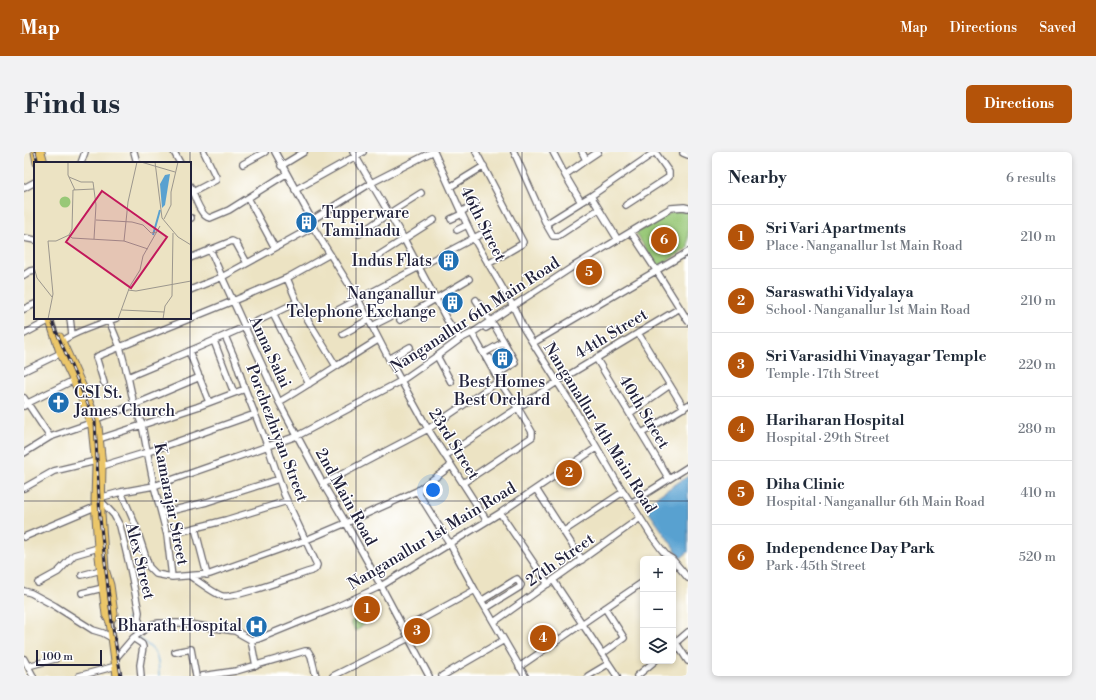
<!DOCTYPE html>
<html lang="en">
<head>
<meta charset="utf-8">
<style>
	:root { --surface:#fff; --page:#f2f2f3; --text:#1f2937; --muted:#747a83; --line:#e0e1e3; --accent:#b45309 }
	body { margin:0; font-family:"Libre Bodoni",serif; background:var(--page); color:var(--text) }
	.controls { position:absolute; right:12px; bottom:12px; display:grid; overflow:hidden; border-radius:6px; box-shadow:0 2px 6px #0003 }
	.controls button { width:36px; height:36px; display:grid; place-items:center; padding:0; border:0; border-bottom:1px solid var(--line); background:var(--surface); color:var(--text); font:20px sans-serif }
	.scale { position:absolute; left:12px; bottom:10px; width:66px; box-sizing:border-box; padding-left:4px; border:2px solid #22223b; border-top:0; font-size:11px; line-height:14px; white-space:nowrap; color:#22223b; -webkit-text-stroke:3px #fff; paint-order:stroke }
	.you { position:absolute; left:409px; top:338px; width:14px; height:14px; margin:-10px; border:3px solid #fff; border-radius:50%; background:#1a73e8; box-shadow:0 0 0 6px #1a73e833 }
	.badge { display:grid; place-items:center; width:26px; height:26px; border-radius:50%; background:var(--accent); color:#fff; font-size:13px; font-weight:700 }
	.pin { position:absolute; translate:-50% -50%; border:2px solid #fff; box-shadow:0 1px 4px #0006 }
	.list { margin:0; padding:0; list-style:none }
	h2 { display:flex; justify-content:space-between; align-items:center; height:52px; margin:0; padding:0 16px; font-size:17px }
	h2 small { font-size:13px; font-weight:400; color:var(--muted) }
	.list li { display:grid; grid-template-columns:26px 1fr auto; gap:12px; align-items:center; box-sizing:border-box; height:64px; padding:0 16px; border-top:1px solid var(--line) }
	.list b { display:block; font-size:15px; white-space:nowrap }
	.list p { margin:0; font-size:13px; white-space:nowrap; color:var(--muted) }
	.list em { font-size:13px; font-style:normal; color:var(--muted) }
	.icon { flex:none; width:22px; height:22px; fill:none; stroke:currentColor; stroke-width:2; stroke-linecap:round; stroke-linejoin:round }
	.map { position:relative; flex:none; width:664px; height:524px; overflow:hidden; border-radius:6px }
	header { display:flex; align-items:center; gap:24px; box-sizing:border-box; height:56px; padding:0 20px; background:var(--accent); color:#fff }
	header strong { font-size:19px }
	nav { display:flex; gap:22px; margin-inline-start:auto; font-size:14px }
	.intro { display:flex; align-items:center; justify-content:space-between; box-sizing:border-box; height:96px; padding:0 24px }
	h1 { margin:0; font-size:28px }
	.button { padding:10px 18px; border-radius:6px; background:var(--accent); color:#fff; font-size:14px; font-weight:700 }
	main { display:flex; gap:24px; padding:0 24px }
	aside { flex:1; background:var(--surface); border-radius:6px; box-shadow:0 2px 6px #0003 }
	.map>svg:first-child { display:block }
</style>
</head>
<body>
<header>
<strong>Map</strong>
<nav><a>Map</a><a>Directions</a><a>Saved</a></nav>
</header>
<div class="intro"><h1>Find us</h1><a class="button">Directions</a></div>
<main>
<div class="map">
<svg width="664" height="524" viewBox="0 0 664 524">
	<rect width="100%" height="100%" fill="#fff"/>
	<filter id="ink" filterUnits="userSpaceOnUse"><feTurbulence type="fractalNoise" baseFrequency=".025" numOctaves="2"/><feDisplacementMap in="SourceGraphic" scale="8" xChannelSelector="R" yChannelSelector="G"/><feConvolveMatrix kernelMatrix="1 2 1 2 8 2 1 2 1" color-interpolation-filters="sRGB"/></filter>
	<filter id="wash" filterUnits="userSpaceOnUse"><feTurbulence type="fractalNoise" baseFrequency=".012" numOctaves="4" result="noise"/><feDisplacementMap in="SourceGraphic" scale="16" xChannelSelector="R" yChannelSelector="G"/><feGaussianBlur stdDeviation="0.9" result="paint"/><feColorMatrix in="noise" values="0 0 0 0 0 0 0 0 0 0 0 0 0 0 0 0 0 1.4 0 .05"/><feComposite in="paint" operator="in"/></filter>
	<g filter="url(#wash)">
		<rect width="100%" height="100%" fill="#ece3c3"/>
		<path fill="#98c877" stroke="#5d7559" d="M650 59 664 60V96L633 115 612 81Z
			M333 464 341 472 332 479 326 471Z"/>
		<path fill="#59a1d0" stroke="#3e6286" d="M664 324V400L657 406 620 353Z"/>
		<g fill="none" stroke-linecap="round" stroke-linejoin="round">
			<path stroke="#59a1d0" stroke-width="1.5" d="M103 466 107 468 111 483
				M113 485C132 498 135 501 135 524"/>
		</g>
	</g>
	<g filter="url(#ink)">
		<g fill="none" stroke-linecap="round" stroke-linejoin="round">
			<defs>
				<path id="minor" d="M110 0 113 11
					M150 0 156 11
					M251 0 288 68 289 75 334 147 365 207 404 277 463 369
					M329 0 380 87 423 168 436 187
					M410 0 437 60 450 87 489 154 500 177 551 258 593 330 607 351 627 383 638 398 643 404 648 407
					M452 0 499 90 498 92 464 112
					M490 0 522 72 529 84H534L575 57
					M529 0 541 23 557 50 567 44
					M558 0 562 8 574 0
					M659 1 664 3
					M57 11 61 0
					M219 12 241 0
					M257 14 280 0
					M541 23 562 8
					M166 34C170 42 176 65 186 66L205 58 262 22
					M426 35 460 14
					M0 36 11 30
					M271 38 339 0
					M169 40 192 28V25L180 0
					M224 46 251 96
					M602 53 645 25V20L631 0
					M437 60 452 51
					M166 66H167
					M427 67 438 62
					M288 68 347 31 408 0
					M522 72 557 50
					M433 78 443 73
					M607 80 632 118 664 169
					M335 82 364 62 397 41
					M0 86 11 88
					M594 88 567 44 631 0
					M186 97 198 125 255 250 299 332 322 371 357 434 405 524
					M352 105 410 68
					M166 106 208 89 212 91 223 111
					M0 123 6 119 11 118
					M263 126 273 150 312 214
					M166 138 198 125 289 75
					M452 148 466 169
					M0 157 11 152
					M312 159 465 78
					M249 162 285 232
					M46 166 48 183
					M84 166 96 195 104 225 110 253 118 273 130 334 143 383 148 425
					M376 168 445 127
					M348 174 366 165
					M462 176 467 173H470L480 190
					M614 181 660 256
					M0 182 26 168
					M319 182 344 168
					M190 189 210 241
					M509 191 664 100
					M36 192C41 183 81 170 93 166
					M165 199 185 250
					M460 201 480 190 490 208 491 211 472 223
					M413 204 427 230
					M466 206 476 221
					M572 206 645 327
					M365 207 386 195
					M0 219 37 201
					M104 225C161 201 218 178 273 150
					M80 231 73 208 72 206 74 204 209 149 263 126 306 102
					M0 246 26 285
					M255 250C289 230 321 208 354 188
					M0 254 4 251 50 228
					M606 261 646 233
					M72 267 110 253 176 225
					M618 281 664 253
					M75 287 173 255 221 237
					M0 301 26 285 67 271
					M421 304 533 230 656 156
					M78 314 124 300 231 262
					M439 331 508 285V280L494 256 475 229 448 181
					M299 332 404 277 475 229
					M0 336 30 319 72 309
					M512 337 558 408
					M393 339 426 392 451 438 501 524
					M97 340 111 372 125 415 132 422 148 425 186 422 282 388 322 371 393 339 427 314
					M75 346 97 340 130 334 273 284 377 229 413 204 436 187 448 181 489 154 550 114 623 70 647 56 660 55 664 56
					M78 350 90 363 96 374 106 416 115 460 114 467 120 478
					M607 351 664 315
					M138 361 183 350 255 327
					M476 361 524 432
					M171 376 183 423
					M540 379 599 340
					M143 383 202 368 263 349
					M0 385 71 355
					M649 408 664 426
					M58 423 77 418
					M166 424C174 429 189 441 198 444 211 447 273 423 290 418L292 416 293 413 260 342 244 295 221 237 211 207 201 184
					M529 428 593 524
					M14 431 34 420 50 403 74 396
					M0 439 7 441 31 454 69 478 79 481 88 486
					M58 441 79 436
					M457 449 491 428 493 427 497 433 496 435 462 456
					M470 470 616 366
					M380 477 451 438
					M109 486 118 492 119 495 116 513 117 524
					M649 486 664 509
					M227 488 232 514
					M649 493 664 480
					M151 500 167 497 172 524
					M578 502 600 486 581 456
					M0 507 9 524
					M91 507 109 486 124 475 129 472 135 471H158L211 479 227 488 234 487 310 456 357 434 476 361 572 296
					M4 514 31 507
					M495 515 619 430
					M55 524 92 514
					M178 524 212 519 281 499H284L287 504 292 524
					M309 524 385 486
					M418 524 480 488
					M564 524 584 512
					M613 524 631 509"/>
				<path id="major" d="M11 0 13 11
					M17 0 20 11
					M25 166 36 200 57 244 68 275 72 314 71 348 74 396 82 463 86 470 93 524
					M36 185 62 242 72 267 74 274 78 314 77 361 81 417 86 433 90 462 86 470"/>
			</defs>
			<use href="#minor" stroke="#69666b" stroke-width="8"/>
			<use href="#major" stroke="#69666b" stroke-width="9"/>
			<use href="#minor" stroke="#fff" stroke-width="5.5"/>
			<use href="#major" stroke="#ebc669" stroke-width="7"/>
			<defs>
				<path id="rail" d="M11 0 14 11
					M29 166V172L71 269 76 366 88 471 97 524"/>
			</defs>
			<use href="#rail" stroke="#22223b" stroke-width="3"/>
			<use href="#rail" stroke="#fff" stroke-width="1.5" stroke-dasharray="4.5" stroke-linecap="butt"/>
		</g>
	</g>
	<path fill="none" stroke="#22223b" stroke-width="1" stroke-opacity="0.55" d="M166 0V11M332 0V524M498 0V524M166 11V166M166 166V524M0 175H664M0 349H664"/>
	<defs>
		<symbol id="building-disc" viewBox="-11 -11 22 22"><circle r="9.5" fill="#1f6fb2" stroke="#fff"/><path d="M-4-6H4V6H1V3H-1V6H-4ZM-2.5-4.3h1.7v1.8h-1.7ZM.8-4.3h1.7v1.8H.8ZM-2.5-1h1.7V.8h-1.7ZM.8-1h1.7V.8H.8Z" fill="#fff"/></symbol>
		<symbol id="church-disc" viewBox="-11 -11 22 22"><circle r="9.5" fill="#1f6fb2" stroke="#fff"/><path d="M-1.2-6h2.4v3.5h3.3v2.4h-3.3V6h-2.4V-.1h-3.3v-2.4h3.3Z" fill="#fff"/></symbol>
		<symbol id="hospital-disc" viewBox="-11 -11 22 22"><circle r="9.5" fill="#1f6fb2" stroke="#fff"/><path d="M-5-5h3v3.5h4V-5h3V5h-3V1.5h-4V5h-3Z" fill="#fff"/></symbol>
	</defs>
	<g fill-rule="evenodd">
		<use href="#building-disc" x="270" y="58" width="25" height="25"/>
		<use href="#building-disc" x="412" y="96" width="25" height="25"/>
		<use href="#building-disc" x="416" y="138" width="25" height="25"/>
		<use href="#building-disc" x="466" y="194" width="25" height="25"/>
		<use href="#church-disc" x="22" y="238" width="25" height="25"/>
		<use href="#hospital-disc" x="220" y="462" width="25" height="25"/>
	</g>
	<g text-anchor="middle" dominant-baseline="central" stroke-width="3" stroke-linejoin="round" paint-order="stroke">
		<g font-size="16" fill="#22223b" stroke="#fff" text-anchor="end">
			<text x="298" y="61" text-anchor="start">Tupperware<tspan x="298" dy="18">Tamilnadu</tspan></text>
			<text x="408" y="109">Indus Flats</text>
			<text x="412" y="142">Nanganallur<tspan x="412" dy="18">Telephone Exchange</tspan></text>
			<text x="478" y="230" text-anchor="middle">Best Homes<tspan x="478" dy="18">Best Orchard</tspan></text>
			<text x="50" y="241" text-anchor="start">CSI St.<tspan x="50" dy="18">James Church</tspan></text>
			<text x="218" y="474">Bharath Hospital</text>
		</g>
		<g font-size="16" fill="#22223b" stroke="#fff">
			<text transform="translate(459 72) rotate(63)">46th Street</text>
			<text transform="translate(451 163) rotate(-33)">Nanganallur 6th Main Road</text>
			<text transform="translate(587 182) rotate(-31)">44th Street</text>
			<text transform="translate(246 200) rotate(65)">Anna Salai</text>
			<text transform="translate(620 260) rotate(59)">40th Street</text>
			<text transform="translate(576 276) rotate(58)">Nanganallur 4th Main Road</text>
			<text transform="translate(253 281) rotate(69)">Porchezhiyan Street</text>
			<text transform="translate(430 292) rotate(58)">23rd Street</text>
			<text transform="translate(322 345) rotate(61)">2nd Main Road</text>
			<text transform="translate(147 352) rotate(79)">Kamarajar Street</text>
			<text transform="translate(408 384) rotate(-31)">Nanganallur 1st Main Road</text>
			<text transform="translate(536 408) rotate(-35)">27th Street</text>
			<text transform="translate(116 409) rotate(76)">Alex Street</text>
		</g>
	</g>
	<g transform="translate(10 10)">
		<rect width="157" height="157" fill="#ece3c3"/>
		<path d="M25.5 40a5.5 5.5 0 1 1 11 0a5.5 5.5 0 1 1-11 0Z" fill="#98c877"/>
		<path d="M136 12 131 43 128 46 126 22 131 13Z" fill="#59a1d0"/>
		<path fill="none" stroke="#59a1d0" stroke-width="2" d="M119 73 126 48"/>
		<path fill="none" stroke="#9b968d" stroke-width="1" d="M34 0V13L41 28M107 0 141 10M121 0 128 56 144 75 157 83M35 15 47 20H59L62 43 60 77M130 57 137 43V30L144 0M62 58 98 60 109 63 117 71 123 70M35 73 38 76 90 79 114 87M35 73 38 67 39 28 60 27M90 79 94 40 103 0M0 105 3 116 18 135M94 128 102 129 157 119M88 148 130 150M14 157 19 132 14 79H22L35 73M84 157 96 124 106 108 109 94 126 64M129 157 131 144 138 134 139 71"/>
		<path fill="#c2185b" fill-opacity="0.15" stroke="#c2185b" stroke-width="2" d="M68 29 133 75 97 126 32 80Z"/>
		<rect width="157" height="157" fill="none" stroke="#22223b" stroke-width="2"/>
	</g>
</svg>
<div class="controls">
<button>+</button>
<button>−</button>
<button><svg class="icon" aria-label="layers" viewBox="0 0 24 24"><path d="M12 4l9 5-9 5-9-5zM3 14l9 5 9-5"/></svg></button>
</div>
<div class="scale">100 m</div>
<div class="you"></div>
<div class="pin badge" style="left:343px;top:457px">1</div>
<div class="pin badge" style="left:545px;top:321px">2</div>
<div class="pin badge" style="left:393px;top:479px">3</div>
<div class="pin badge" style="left:519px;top:486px">4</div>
<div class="pin badge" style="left:565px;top:120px">5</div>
<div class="pin badge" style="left:640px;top:88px">6</div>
</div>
<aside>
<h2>Nearby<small>6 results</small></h2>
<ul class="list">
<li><span class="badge">1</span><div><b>Sri Vari Apartments</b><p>Place · Nanganallur 1st Main Road</p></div><em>210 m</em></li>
<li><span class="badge">2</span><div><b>Saraswathi Vidyalaya</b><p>School · Nanganallur 1st Main Road</p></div><em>210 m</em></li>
<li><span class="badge">3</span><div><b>Sri Varasidhi Vinayagar Temple</b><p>Temple · 17th Street</p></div><em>220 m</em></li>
<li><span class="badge">4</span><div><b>Hariharan Hospital</b><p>Hospital · 29th Street</p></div><em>280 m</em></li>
<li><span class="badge">5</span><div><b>Diha Clinic</b><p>Hospital · Nanganallur 6th Main Road</p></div><em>410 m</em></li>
<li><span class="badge">6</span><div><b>Independence Day Park</b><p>Park · 45th Street</p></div><em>520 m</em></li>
</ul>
</aside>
</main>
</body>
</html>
